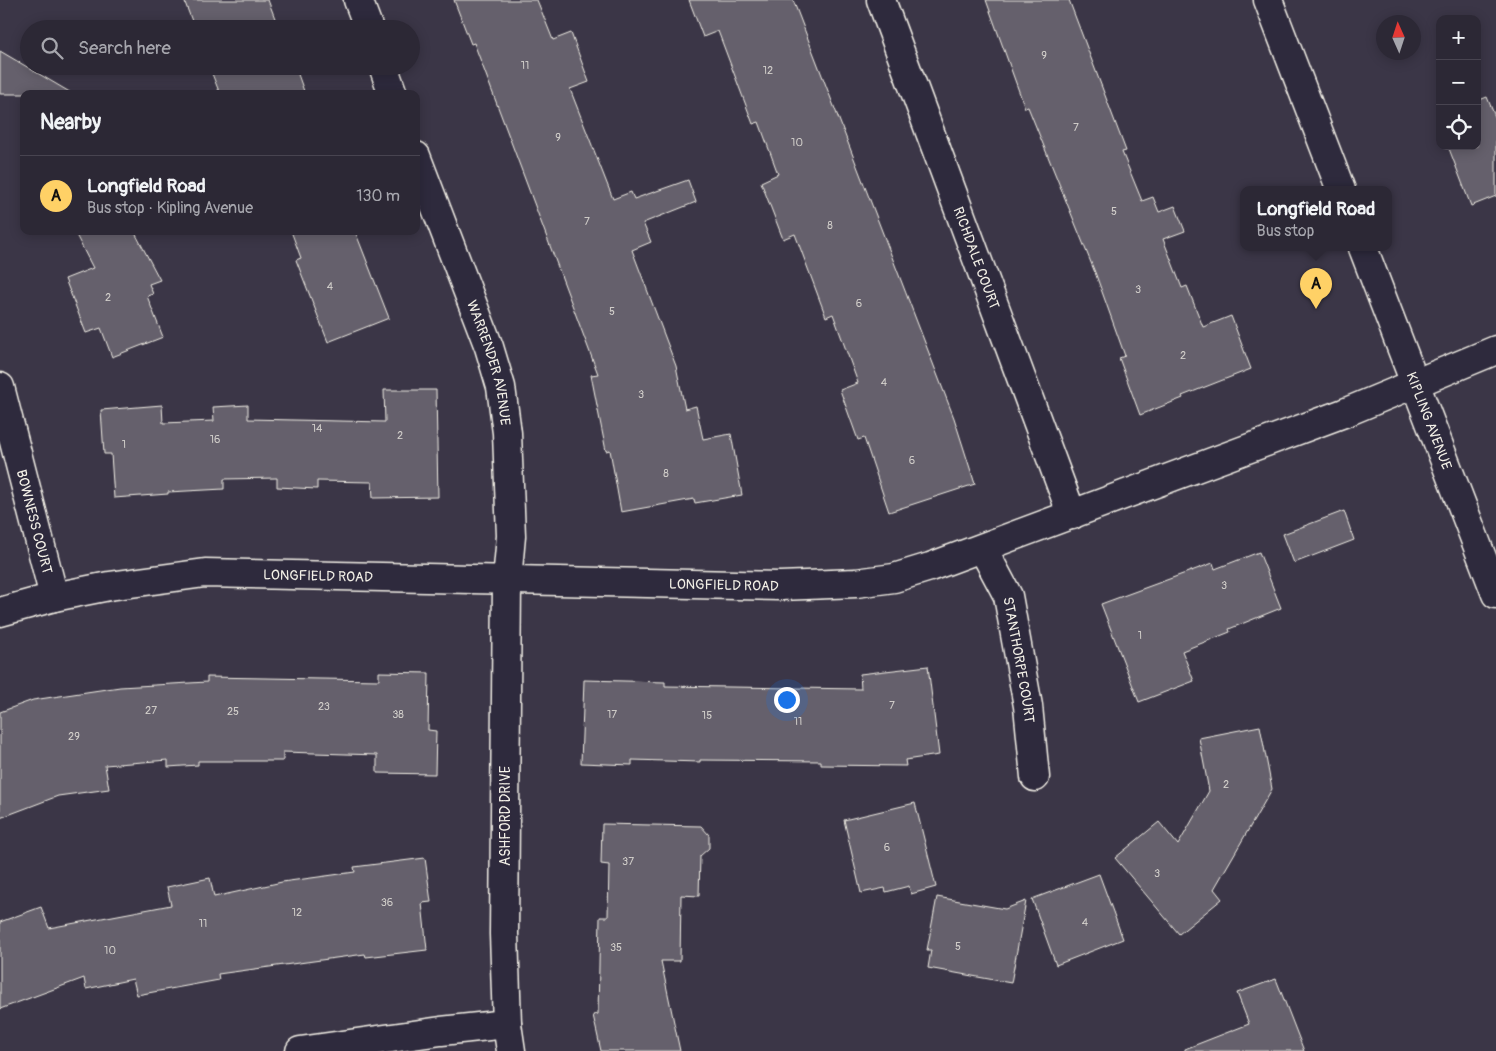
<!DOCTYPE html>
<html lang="en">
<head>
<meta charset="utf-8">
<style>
	:root { --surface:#2c2835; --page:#383441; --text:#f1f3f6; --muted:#a6a6ad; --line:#484450; --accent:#ffd166 }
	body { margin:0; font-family:Pangolin,sans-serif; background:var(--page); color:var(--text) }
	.controls { position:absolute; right:15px; top:15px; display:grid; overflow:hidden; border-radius:10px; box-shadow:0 2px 12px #0003 }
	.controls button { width:45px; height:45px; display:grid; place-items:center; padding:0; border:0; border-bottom:1px solid var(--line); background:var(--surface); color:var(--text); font:25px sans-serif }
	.compass { position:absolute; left:1376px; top:15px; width:45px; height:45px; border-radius:50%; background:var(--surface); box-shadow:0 2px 12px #0003; rotate:357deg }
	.you { position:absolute; left:786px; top:699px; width:18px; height:18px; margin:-12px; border:4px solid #fff; border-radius:50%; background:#1a73e8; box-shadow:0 0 0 8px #1a73e833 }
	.badge { display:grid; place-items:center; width:32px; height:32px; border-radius:50%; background:var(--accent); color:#111; font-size:16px; font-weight:700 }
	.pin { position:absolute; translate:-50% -41px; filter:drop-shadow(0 1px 2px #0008) }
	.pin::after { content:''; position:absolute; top:26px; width:18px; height:15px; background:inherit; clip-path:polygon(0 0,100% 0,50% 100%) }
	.popup { position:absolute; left:1240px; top:186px; width:152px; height:65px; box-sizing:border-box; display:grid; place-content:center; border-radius:10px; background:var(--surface); filter:drop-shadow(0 1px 4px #0005); font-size:16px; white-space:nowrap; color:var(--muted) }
	.popup b { font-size:19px; color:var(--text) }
	.popup::after { content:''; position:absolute; left:50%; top:100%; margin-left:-10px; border:10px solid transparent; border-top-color:var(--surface) }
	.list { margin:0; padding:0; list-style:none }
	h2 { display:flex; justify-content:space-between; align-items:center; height:65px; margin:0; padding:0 20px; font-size:21px }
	h2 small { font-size:16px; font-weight:400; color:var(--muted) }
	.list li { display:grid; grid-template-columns:32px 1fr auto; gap:15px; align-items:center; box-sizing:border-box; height:80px; padding:0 20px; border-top:1px solid var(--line) }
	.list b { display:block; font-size:19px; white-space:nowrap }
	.list p { margin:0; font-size:16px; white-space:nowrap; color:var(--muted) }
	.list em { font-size:16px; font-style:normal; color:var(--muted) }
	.icon { flex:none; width:28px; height:28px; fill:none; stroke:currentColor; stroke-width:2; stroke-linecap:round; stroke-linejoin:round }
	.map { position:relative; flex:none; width:1496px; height:1051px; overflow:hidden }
	.search { position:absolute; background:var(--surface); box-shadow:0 2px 12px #0003; left:20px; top:20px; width:400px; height:55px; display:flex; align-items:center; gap:12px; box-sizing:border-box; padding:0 18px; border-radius:28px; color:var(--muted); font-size:19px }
	.panel { position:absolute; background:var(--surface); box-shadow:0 2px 12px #0003; left:20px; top:90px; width:400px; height:145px; border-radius:10px }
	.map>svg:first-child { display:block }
</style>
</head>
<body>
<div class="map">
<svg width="1496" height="1051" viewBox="0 0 1496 1051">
	<rect width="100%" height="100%" fill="#3b3647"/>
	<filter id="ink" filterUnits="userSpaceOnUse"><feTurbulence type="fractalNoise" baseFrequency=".02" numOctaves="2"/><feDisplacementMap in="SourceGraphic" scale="10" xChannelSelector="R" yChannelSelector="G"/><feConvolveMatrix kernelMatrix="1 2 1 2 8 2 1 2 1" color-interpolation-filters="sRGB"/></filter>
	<g filter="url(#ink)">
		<path fill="#65616c" stroke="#f4f1e8" d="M184 0H268L279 29H195Z
			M454 0H537L553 40 571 33 589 82 570 89 613 199 631 192 634 199 688 180 696 202 643 223 651 242 632 250 676 366 685 409 696 406 703 439 731 434 742 495 695 503 694 499 621 512 610 450 606 451 591 375 598 374 474 43 471 44Z
			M689 0H793L954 418 975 484 889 512 864 438 858 440 840 390 858 383 833 314 826 317 795 234 783 239 761 182 778 174 759 122 753 124 718 31 703 37Z
			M986 0H1069L1126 151 1122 152 1142 201 1153 197 1159 212 1175 206 1185 231 1163 239 1182 288 1187 286 1203 327 1231 316 1251 369 1182 396 1183 398 1140 415 1119 358 1125 356 1096 275 1028 107 1025 108Z
			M0 51 73 94H0Z
			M209 66H295L305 94H220Z
			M1487 97 1496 119V196L1471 206 1448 146H1477V101Z
			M74 231H134L160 280 149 284 153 294 147 296 163 337 112 357 101 328 86 333 65 279 93 268Z
			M291 231H355L389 318 328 342 296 260 301 258Z
			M384 390H436L438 497 373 498 372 482 317 481V489L277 487V478L224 479V489L168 492V494L114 498 111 454H104L101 410 162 405 163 423 214 421 213 407 248 405V419L385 422Z
			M1344 511 1354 540 1294 563 1283 534Z
			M1259 552 1281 608 1229 629 1230 632 1182 651 1194 681 1139 702 1101 604 1213 563 1215 569Z
			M928 666 939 755 905 760 906 766 821 765V761L700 760V762L632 760V765L581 763 584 680 665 682V686L861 689 860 674Z
			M379 672 429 673 428 730 436 731 435 774 377 773V755L283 752V761H198V765L168 767V760L105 765 109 789 58 796 0 818V712L33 700 120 687 207 682V677L379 680Z
			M1260 726 1272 789 1214 889 1222 899 1179 934 1115 858 1159 822 1178 845 1209 791 1199 738Z
			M915 803 936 887 911 894 909 886 886 892 885 888 861 893 844 820Z
			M602 824 701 826 709 835V848L700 856 699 896 681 895 680 961H661L680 1051H601L593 1015 598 1014 600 917H608L609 865 601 864Z
			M425 858 431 902 422 903 427 950 366 957 365 954 218 974 219 980 137 995 133 979 86 989 84 978 0 1009V922L41 907 49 928 171 905 167 887 210 878 214 897 282 882 355 872 354 867Z
			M1099 874 1123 939 1056 965 1032 899Z
			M937 897 1005 909 1026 901 1011 983 928 968 931 950H927Z
			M1276 979 1304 1051H1185V1049L1249 1024 1237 993Z"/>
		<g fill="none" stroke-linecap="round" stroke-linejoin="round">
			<defs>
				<g id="minor">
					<path d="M358 0 369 29"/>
					<path id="s1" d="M881 0 1072 515"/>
					<path d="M383 66 393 94"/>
					<path id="s2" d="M416 156 489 347 501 387 507 433 511 536 507 580 504 934 507 1024 511 1051"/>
					<path id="s3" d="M0 387 54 597"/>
					<path id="s4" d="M983 549 1008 596 1028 706 1035 777"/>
					<path id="s5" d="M0 612 54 597 109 586 205 573 780 586 856 583 894 578 930 567 1344 413 1496 350"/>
					<path d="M300 1051 441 1031 507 1024"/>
				</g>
				<g id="major">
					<path d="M1268 0 1341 190"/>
					<path id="s6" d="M1363 248 1496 594"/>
				</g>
			</defs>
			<use href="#minor" stroke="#f4f1e8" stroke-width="31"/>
			<use href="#major" stroke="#f4f1e8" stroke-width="31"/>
			<use href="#minor" stroke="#2f2a3d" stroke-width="28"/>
			<use href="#major" stroke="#2f2a3d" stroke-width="28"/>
		</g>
	</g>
	<g text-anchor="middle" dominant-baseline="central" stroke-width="4" stroke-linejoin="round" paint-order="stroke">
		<g font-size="11" fill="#d0cdc9">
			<text x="1044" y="55">9</text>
			<text x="525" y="65">11</text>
			<text x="768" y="70">12</text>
			<text x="1076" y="127">7</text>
			<text x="558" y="137">9</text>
			<text x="797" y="142">10</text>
			<text x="1114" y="211">5</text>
			<text x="587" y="221">7</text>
			<text x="830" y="225">8</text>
			<text x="330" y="286">4</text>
			<text x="1138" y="289">3</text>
			<text x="108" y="297">2</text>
			<text x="859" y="303">6</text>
			<text x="612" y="311">5</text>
			<text x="1183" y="355">2</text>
			<text x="884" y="382">4</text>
			<text x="641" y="394">3</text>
			<text x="317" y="428">14</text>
			<text x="400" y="435">2</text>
			<text x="215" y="439">16</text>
			<text x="124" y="444">1</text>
			<text x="912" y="460">6</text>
			<text x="666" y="473">8</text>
			<text x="1224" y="585">3</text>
			<text x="1140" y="635">1</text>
			<text x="892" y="705">7</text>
			<text x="324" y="706">23</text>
			<text x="151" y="710">27</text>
			<text x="233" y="711">25</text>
			<text x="398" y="714">38</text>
			<text x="612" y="714">17</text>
			<text x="707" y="715">15</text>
			<text x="798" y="721">11</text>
			<text x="74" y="736">29</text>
			<text x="1226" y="784">2</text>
			<text x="887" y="847">6</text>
			<text x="628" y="861">37</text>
			<text x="1157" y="873">3</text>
			<text x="387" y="902">36</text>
			<text x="297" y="912">12</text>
			<text x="1085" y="922">4</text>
			<text x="203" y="923">11</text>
			<text x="958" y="946">5</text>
			<text x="616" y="947">35</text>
			<text x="110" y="950">10</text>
		</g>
		<g font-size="14" fill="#f4f1e8" stroke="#2f2a3d">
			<text stroke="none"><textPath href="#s1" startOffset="275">RICHDALE COURT</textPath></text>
			<text stroke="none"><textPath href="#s2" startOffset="220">WARRENDER AVENUE</textPath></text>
			<text stroke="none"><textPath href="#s6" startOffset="185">KIPLING AVENUE</textPath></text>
			<text stroke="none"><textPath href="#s3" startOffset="139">BOWNESS COURT</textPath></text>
			<text stroke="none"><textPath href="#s5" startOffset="322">LONGFIELD ROAD</textPath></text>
			<text stroke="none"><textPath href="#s5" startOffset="728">LONGFIELD ROAD</textPath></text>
			<text stroke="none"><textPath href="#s4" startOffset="118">STANTHORPE COURT</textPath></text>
			<text transform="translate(505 816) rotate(-90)">ASHFORD DRIVE</text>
		</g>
	</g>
</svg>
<div class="controls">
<button>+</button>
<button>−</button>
<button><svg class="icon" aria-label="locate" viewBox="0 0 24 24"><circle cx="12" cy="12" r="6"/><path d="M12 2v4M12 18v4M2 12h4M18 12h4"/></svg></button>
</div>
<svg class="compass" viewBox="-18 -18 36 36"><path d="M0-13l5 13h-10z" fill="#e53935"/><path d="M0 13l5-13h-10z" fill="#a6a6ad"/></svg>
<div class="you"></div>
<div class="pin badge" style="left:1316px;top:309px">A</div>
<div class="popup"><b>Longfield Road</b>Bus stop</div>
<div class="search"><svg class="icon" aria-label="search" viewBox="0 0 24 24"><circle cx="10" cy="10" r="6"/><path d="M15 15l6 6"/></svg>Search here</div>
<section class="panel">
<h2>Nearby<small></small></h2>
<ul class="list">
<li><span class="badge">A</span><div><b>Longfield Road</b><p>Bus stop · Kipling Avenue</p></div><em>130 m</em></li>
</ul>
</section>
</div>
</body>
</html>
